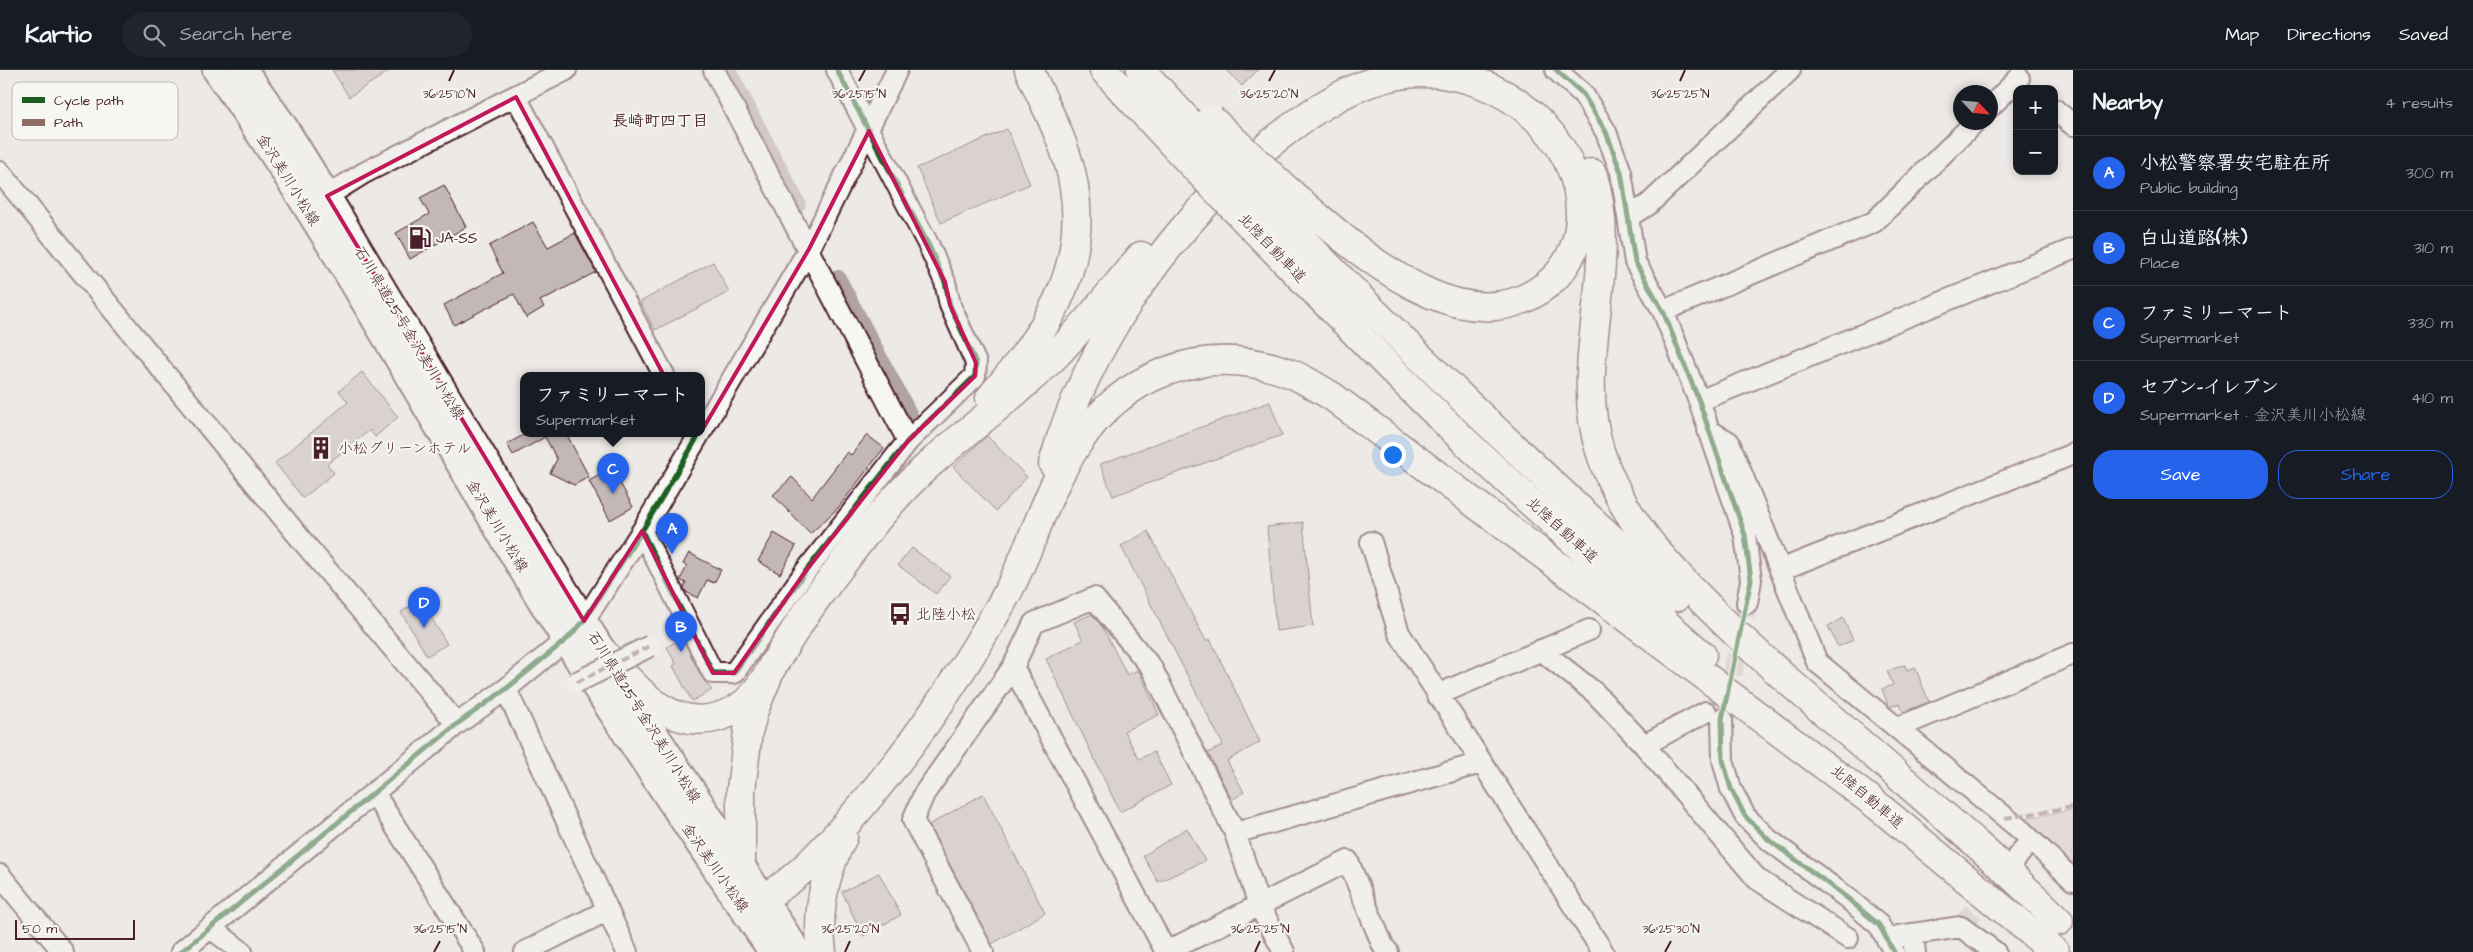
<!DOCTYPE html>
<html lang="en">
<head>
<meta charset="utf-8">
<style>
	:root { --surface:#171b24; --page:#20242c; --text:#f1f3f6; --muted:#9ea1a6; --line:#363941; --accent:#2563eb }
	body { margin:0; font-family:"Architects Daughter","Klee One",sans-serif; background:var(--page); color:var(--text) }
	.controls { position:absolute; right:15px; top:15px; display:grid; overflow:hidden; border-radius:10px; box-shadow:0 2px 8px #0003 }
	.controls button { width:45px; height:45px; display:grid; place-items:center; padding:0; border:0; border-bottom:1px solid var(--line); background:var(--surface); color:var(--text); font:25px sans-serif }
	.compass { position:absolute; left:1953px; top:15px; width:45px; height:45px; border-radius:50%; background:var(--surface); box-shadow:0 2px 8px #0003; rotate:116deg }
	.scale { position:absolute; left:15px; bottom:12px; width:120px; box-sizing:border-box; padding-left:5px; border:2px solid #4a1f2b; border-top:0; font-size:14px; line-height:18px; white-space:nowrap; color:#4a1f2b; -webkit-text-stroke:4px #f6f6f2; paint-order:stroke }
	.you { position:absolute; left:1392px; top:384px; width:18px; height:18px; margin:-12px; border:4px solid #fff; border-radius:50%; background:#1a73e8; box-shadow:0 0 0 8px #1a73e833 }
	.badge { display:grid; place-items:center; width:32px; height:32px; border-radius:50%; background:var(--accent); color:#fff; font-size:16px; font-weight:700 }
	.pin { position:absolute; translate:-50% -41px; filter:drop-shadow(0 1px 2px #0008) }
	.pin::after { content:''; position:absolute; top:26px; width:18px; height:15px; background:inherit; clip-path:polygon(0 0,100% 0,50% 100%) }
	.popup { position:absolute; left:520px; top:302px; width:185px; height:65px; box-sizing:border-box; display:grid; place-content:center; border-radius:10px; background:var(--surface); filter:drop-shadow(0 1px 4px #0005); font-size:16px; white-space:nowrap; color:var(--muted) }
	.popup b { font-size:19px; color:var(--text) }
	.popup::after { content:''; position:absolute; left:50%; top:100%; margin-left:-10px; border:10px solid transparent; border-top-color:var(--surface) }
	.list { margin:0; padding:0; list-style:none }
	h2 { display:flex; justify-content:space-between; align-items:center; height:65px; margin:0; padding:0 20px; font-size:21px }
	h2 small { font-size:16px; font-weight:400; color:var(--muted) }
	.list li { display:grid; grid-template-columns:32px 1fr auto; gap:15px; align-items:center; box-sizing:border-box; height:75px; padding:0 20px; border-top:1px solid var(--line) }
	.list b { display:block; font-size:19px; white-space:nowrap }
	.list p { margin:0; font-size:16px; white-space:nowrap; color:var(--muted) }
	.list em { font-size:16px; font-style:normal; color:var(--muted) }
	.actions { display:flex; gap:10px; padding:15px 20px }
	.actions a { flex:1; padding:11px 0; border:1px solid var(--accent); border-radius:20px; text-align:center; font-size:18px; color:var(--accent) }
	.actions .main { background:var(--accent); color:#fff }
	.icon { flex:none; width:28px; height:28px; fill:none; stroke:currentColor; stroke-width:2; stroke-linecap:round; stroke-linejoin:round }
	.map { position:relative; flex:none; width:2073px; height:882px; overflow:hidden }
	header { display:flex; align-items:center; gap:30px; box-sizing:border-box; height:70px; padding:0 25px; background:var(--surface); border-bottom:1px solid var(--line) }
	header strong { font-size:24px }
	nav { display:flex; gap:28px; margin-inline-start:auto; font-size:18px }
	.search { width:350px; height:45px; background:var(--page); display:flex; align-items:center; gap:12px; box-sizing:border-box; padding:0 18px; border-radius:28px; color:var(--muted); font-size:19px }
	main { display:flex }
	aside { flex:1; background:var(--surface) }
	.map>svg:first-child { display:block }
</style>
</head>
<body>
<header>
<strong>Kartio</strong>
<div class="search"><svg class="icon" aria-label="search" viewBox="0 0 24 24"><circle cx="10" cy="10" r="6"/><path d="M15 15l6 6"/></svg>Search here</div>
<nav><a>Map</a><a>Directions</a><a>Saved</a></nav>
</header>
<main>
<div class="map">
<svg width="2073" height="882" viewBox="0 0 2073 882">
	<rect width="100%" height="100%" fill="#ece9e6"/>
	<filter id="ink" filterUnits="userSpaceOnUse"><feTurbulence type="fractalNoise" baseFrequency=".02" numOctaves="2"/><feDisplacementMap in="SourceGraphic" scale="10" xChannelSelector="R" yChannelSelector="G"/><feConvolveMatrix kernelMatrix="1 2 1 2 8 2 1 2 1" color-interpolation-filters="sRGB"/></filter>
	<g filter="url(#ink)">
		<path fill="#d4cbca" stroke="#8f757a" d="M2073 740V803L2013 750Z"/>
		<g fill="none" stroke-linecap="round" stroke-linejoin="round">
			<path stroke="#b1a2a3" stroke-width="16" d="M728 0 798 134
				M838 208 912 349"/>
		</g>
		<path fill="#c4b7b7" stroke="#4a1f2b" d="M332 0H391L349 27Z
			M1227 0H1258L1242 16Z
			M1007 59 1030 114 941 153 917 98Z
			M444 115 466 157 410 189 396 163 429 144 420 128Z
			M533 152 548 177 575 163 596 202 540 231 544 237 526 248 514 224 454 255 444 235 503 203 489 176Z
			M713 192 729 222 655 260 640 232Z
			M362 302 398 347 375 367 370 360 327 394 334 403 303 428 275 393 348 332 339 321Z
			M1270 332 1282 365 1113 426 1100 394Z
			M527 363H566L589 407 574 415 550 403 557 389 545 367 513 385 507 374Z
			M867 365 884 378 838 438 810 464 773 425 792 407 812 428 847 382 851 385Z
			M987 366 1027 407 996 441 953 397Z
			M612 398 633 437 610 450 589 411Z
			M1303 452 1313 556 1276 561 1267 457Z
			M1148 461 1206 571 1210 569 1260 672 1227 691 1244 722 1232 730 1208 683 1223 675 1121 476Z
			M774 463 796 476 780 504 758 491Z
			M912 478 950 506 936 524 898 495Z
			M689 483 721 500 714 513 707 510 698 528 686 522 684 518 686 513 680 510 687 496 683 494Z
			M423 534 447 574 427 586 401 542 412 535 414 539Z
			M1092 544 1103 558 1127 605 1138 600 1139 601 1159 645 1124 661 1139 689 1154 682 1171 715 1120 742 1046 589 1083 570 1074 552Z
			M1843 548 1853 570 1838 577 1828 556Z
			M682 568 702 608 712 620 692 631 673 596 676 594 667 577Z
			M1905 595 1907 600 1915 597 1929 632 1903 642 1900 633 1890 637 1888 635 1882 619 1893 615 1887 601Z
			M983 724 1045 843 992 874 929 755Z
			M1187 758 1205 791 1158 812 1143 786Z
			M879 803 901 845 863 866 842 822Z"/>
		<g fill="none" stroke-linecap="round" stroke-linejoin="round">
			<path stroke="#ccc1c1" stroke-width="20" stroke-dasharray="20 10" stroke-linecap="butt" d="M1726 634 1747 533
				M1961 857 2015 790"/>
			<defs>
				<path id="minor" d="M714 0 908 371
					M1556 0 1583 24 1606 62 1621 102 1635 192 1663 241 1699 331 1745 465 1751 510 1747 533
					M516 27 664 305
					M1990 37 2019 8
					M2054 39 2073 55
					M0 102 304 473 457 654
					M327 126 364 103 566 0
					M1629 146 1648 135 1790 0
					M1663 241 1874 152 1975 52
					M1699 331 2073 179
					M702 360 809 179 897 0
					M1708 360 1729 372 1817 592 2022 761 2073 810
					M642 461 713 603H734L805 502 908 371 975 306 976 293 950 235 945 212 929 176 837 0
					M1371 472 1399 563 1603 882
					M1780 500 2073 384
					M1541 580 1595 623 1644 675 1757 809 1848 868
					M1013 597 1034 553 1094 528 1151 597 1235 763 1259 835 1284 882
					M506 619 627 882
					M1437 625 1589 560
					M1722 649 1723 690 1731 719 1745 746 1769 770 1846 827 1879 855 1894 882
					M1897 658 2073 584
					M1644 675 1706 642
					M374 723 475 882
					M1235 763 1481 693
					M2017 787 2031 770
					M0 805 63 882
					M211 858 242 882
					M1912 864 1915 882
					M1889 873 1899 866 1961 857 1995 882
					M181 882 457 654 506 619 567 569 584 551 642 461 700 363
					M525 882 608 840
					M983 882 913 750 924 724 1013 597 1166 882
					M1166 882 1348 791 1383 876 1388 882"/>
				<path id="major" d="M216 0C328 159 420 329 520 496 599 627 686 754 772 882
					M244 0 283 55 327 126 510 432 639 640 798 882"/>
				<path id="highway" d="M1104 0 1179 81
					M1141 0 1198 62
					M1592 103C1622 194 1571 290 1600 381 1621 449 1670 499 1720 548 1764 591 1811 631 1858 671 1926 730 1995 788 2059 851
					M1268 135C1400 270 1535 401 1676 527
					M1249 154C1322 229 1395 305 1471 377 1547 448 1624 517 1702 585
					M990 328C1043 265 1088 204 1074 117 1068 77 1046 37 1029 0
					M1053 394C1087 273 1173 153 1270 74 1313 39 1365 3 1423 3 1501 2 1582 65 1580 147 1579 178 1564 205 1538 221 1505 243 1466 239 1431 224 1376 200 1332 159 1287 120
					M603 582C633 614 668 662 718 647 728 644 738 639 745 633 759 621 768 603 777 589 791 566 805 543 822 521 856 476 889 429 932 392 974 355 1019 322 1058 283 1088 252 1114 218 1141 186
					M773 594 754 640 748 662 741 720V795L734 826C742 826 752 828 760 826 786 823 830 772 847 753 908 684 959 609 1004 529 1032 479 1046 420 1078 373 1123 305 1200 275 1278 299 1298 305 1315 316 1333 327L1882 739
					M1867 727 2055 882
					M822 882C816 841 824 804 843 767"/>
			</defs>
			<use href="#minor" stroke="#4a1f2b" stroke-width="24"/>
			<use href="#major" stroke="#4a1f2b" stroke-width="30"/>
			<use href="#highway" stroke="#4a1f2b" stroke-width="31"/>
			<use href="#minor" stroke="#f6f6f2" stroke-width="20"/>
			<use href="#major" stroke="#f6f6f2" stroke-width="26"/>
			<use href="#highway" stroke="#f6f6f2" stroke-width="28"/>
			<defs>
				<path id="minor-bridge" d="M577 612 650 576"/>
				<path id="highway-bridge" d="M1211 49 1287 120
					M1198 62 1268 135
					M1179 81 1249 154"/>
			</defs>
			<use href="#minor-bridge" stroke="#4a1f2b" stroke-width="24" stroke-linecap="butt"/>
			<use href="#highway-bridge" stroke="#4a1f2b" stroke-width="31" stroke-linecap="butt"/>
			<use href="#minor-bridge" stroke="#f6f6f2" stroke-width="20"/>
			<use href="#highway-bridge" stroke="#f6f6f2" stroke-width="28"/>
			<path stroke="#8d6e63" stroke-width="4" stroke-dasharray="8 4" stroke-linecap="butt" d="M577 612 650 576
				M2005 748 2073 737"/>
			<defs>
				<path id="cycleway" d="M1556 0 1583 24 1606 62 1621 102 1635 192 1663 241 1699 331 1745 465 1751 510 1722 649 1723 690 1731 719 1745 746 1769 770 1846 827 1879 855 1894 882
					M642 461 713 603H734L805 502 908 371 975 306 976 293 950 235 945 212 929 176 837 0
					M181 882 457 654 506 619 567 569 584 551 642 461 700 363"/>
			</defs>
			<use href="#cycleway" stroke="#f6f6f2" stroke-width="8"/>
			<use href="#cycleway" stroke="#1b5e20" stroke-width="5"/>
		</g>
	</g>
	<path d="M0 0H2073V882H0ZM516 27 670 317 701 362 809 179 869 61 945 212 950 235 976 293 975 306 908 371 805 502 734 603H713L642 461 584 551 327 126Z" fill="#ece9e6" fill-opacity=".55" fill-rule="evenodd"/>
	<path fill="none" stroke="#c2185b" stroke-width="4" stroke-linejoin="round" d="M516 27 670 317 701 362 809 179 869 61 945 212 950 235 976 293 975 306 908 371 805 502 734 603H713L642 461 584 551 327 126Z"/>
	<path fill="none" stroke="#4a1f2b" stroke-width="2" d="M449 11 454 0M859 11 865 0M1269 11 1275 0M1680 11 1685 0M434 882 440 871M845 882 850 871M1255 882 1260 871M1665 882 1671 871"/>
	<defs>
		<symbol id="fuel-bare" viewBox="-9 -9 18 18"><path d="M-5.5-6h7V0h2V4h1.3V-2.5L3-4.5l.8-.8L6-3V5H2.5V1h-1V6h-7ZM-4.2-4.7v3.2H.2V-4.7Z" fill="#4a1f2b" stroke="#f6f6f2" stroke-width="2.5" paint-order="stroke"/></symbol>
		<symbol id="building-bare" viewBox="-9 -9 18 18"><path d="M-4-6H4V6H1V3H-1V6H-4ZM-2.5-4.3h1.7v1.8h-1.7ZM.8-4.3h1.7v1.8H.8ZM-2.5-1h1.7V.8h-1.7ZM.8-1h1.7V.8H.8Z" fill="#4a1f2b" stroke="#f6f6f2" stroke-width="2.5" paint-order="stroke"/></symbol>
		<symbol id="bus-bare" viewBox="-9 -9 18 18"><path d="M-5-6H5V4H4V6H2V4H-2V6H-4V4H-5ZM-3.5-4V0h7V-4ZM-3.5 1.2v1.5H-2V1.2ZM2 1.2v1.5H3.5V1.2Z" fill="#4a1f2b" stroke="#f6f6f2" stroke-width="2.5" paint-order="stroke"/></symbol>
	</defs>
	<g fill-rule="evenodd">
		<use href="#fuel-bare" x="404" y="152" width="32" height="32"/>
		<use href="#building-bare" x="305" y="362" width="32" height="32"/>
		<use href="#bus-bare" x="884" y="528" width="32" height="32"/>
	</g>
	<g text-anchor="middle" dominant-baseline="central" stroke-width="4" stroke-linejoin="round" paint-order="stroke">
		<g font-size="15" fill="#4a1f2b" stroke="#f6f6f2">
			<text transform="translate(288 110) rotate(58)">金沢美川小松線</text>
			<text transform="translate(1272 178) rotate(46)">北陸自動車道</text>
			<text transform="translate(409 263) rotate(59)">石川県道25号金沢美川小松線</text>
			<text transform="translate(497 456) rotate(59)">金沢美川小松線</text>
			<text transform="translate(1562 460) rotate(42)">北陸自動車道</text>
			<text transform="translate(644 647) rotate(58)">石川県道25号金沢美川小松線</text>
			<text transform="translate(1867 727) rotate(40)">北陸自動車道</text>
			<text transform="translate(715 798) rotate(55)">金沢美川小松線</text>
		</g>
		<g font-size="15" fill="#4a1f2b" stroke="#f6f6f2" text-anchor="start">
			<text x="436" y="168">JA-SS</text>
			<text x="338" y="378">小松グリーンホテル</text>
			<text x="916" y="544">北陸小松</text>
		</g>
		<g font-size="16" font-weight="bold" fill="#4a1f2b" stroke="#f6f6f2">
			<text x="660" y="51">長崎町四丁目</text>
		</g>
	</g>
	<rect x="12" y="12" width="166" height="58" rx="8" fill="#f6f6f2" stroke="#c2b6b6" stroke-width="1"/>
	<rect x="22" y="27" width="23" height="6" fill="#1b5e20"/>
	<rect x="22" y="49" width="23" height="7" fill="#8d6e63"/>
	<g font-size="14" fill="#4a1f2b">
		<text x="54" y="35">Cycle path</text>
		<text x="54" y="57">Path</text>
	</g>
	<g font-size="12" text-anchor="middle" fill="#4a1f2b" stroke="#f6f6f2" stroke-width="4" stroke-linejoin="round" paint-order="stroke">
		<text x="449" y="28">36°25'10"N</text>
		<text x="859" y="28">36°25'15"N</text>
		<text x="1269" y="28">36°25'20"N</text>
		<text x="1680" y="28">36°25'25"N</text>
		<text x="440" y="863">36°25'15"N</text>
		<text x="850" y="863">36°25'20"N</text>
		<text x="1260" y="863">36°25'25"N</text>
		<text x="1671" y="863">36°25'30"N</text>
	</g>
</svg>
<div class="controls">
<button>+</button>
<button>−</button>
</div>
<svg class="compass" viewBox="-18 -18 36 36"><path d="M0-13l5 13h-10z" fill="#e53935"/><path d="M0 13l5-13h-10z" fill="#9ea1a6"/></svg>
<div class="scale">50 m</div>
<div class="you"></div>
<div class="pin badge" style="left:672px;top:484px">A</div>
<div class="pin badge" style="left:681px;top:582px">B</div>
<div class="pin badge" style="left:613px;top:424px">C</div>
<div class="popup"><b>ファミリーマート</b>Supermarket</div>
<div class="pin badge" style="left:424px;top:558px">D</div>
</div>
<aside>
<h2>Nearby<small>4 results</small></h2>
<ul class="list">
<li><span class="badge">A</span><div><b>小松警察署安宅駐在所</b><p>Public building</p></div><em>300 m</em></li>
<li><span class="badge">B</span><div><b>白山道路(株)</b><p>Place</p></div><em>310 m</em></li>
<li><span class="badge">C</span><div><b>ファミリーマート</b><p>Supermarket</p></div><em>330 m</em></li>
<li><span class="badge">D</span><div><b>セブン-イレブン</b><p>Supermarket · 金沢美川小松線</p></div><em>410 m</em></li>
</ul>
<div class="actions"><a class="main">Save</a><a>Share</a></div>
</aside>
</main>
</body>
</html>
